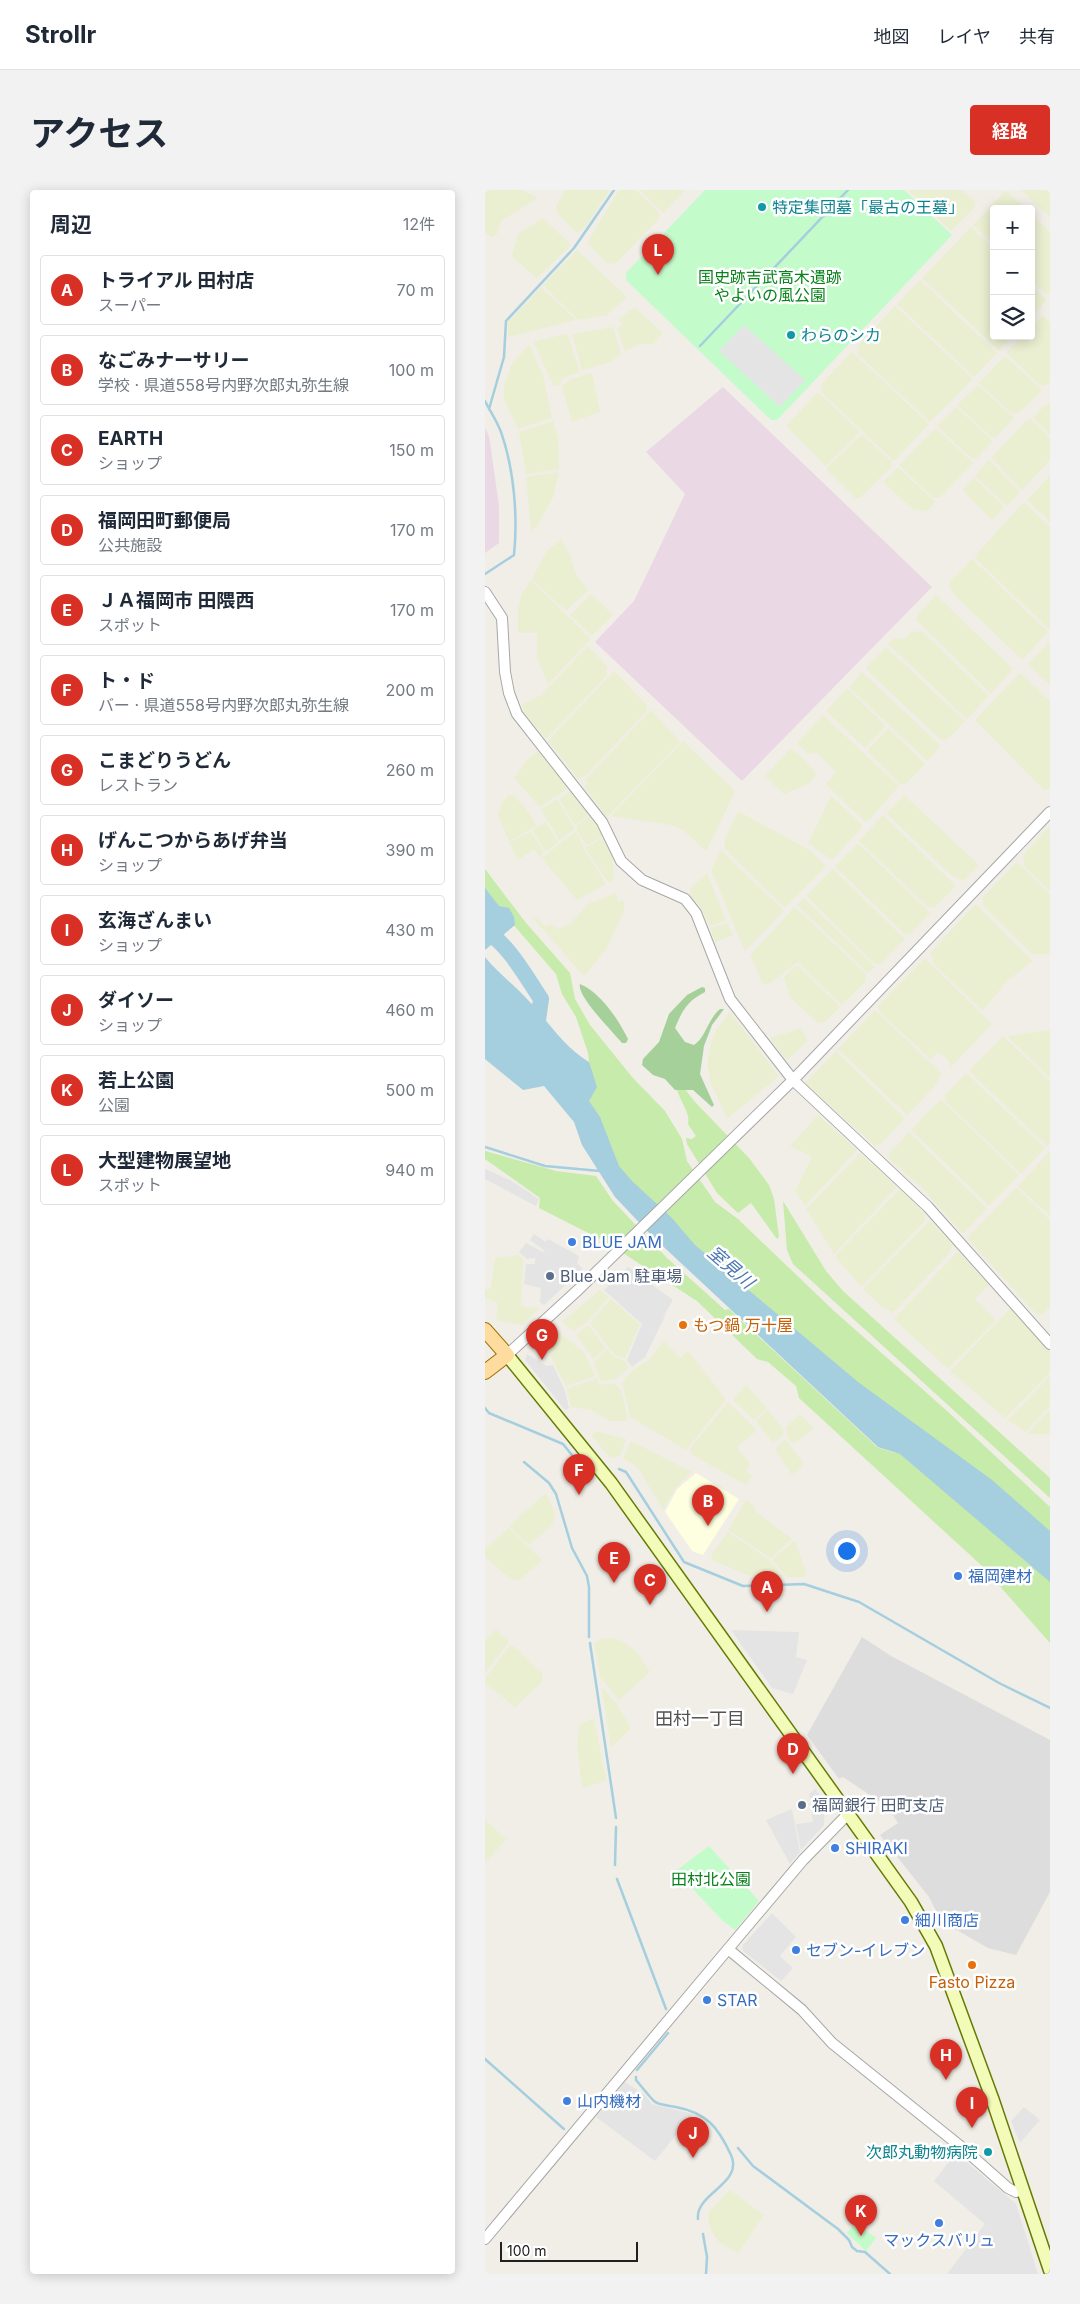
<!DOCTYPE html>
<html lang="ja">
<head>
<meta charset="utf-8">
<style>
	:root { --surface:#fff; --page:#f2f2f3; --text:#1f2937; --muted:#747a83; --line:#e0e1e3; --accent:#d93025 }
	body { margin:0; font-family:Inter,"Noto Sans JP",sans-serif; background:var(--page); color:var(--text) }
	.controls { position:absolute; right:15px; top:15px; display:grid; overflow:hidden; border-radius:5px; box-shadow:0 2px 12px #0003 }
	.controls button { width:45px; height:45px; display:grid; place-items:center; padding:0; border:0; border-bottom:1px solid var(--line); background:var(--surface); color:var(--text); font:25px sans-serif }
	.scale { position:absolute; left:15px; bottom:12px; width:138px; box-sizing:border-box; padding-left:5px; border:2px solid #202020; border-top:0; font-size:14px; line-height:18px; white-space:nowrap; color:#202020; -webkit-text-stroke:4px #fff; paint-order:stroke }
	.you { position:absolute; left:361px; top:1360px; width:18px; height:18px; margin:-12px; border:4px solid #fff; border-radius:50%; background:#1a73e8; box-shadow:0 0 0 8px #1a73e833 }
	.badge { display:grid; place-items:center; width:32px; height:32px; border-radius:50%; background:var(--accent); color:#fff; font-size:16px; font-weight:700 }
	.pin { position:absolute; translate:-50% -41px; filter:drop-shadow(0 1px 2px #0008) }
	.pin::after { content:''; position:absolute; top:26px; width:18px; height:15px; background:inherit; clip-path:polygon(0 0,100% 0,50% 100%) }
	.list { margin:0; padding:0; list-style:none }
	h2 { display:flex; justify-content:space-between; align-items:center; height:65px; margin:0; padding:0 20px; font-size:21px }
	h2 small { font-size:16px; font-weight:400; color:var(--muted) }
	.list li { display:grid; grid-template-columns:32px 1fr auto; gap:15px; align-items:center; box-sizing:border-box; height:70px; margin:0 10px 10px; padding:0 10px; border:1px solid var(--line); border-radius:5px }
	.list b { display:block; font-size:19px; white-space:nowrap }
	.list p { margin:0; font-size:16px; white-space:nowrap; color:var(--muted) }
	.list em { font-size:16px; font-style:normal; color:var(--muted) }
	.icon { flex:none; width:28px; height:28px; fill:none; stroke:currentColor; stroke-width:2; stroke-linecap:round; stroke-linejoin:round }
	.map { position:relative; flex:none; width:565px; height:2084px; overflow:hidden; border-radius:5px }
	header { display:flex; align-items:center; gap:30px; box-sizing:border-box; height:70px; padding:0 25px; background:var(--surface); border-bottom:1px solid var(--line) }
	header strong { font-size:24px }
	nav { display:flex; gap:28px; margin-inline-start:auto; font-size:18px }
	.intro { display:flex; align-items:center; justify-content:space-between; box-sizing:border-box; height:120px; padding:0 30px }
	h1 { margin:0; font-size:35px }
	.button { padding:12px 22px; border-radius:5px; background:var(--accent); color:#fff; font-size:18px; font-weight:700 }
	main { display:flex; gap:30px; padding:0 30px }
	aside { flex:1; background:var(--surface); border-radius:5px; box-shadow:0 2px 12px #0003 }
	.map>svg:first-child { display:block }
</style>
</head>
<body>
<header>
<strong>Strollr</strong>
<nav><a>地図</a><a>レイヤ</a><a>共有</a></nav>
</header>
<div class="intro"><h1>アクセス</h1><a class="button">経路</a></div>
<main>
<aside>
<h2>周辺<small>12件</small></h2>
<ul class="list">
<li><span class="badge">A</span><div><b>トライアル 田村店</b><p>スーパー</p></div><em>70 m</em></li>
<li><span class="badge">B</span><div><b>なごみナーサリー</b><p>学校 · 県道558号内野次郎丸弥生線</p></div><em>100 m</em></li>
<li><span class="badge">C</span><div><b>EARTH</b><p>ショップ</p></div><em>150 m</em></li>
<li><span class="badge">D</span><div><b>福岡田町郵便局</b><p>公共施設</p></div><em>170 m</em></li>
<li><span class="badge">E</span><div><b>ＪＡ福岡市 田隈西</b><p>スポット</p></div><em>170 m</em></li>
<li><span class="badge">F</span><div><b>ト・ド</b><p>バー · 県道558号内野次郎丸弥生線</p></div><em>200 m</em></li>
<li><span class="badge">G</span><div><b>こまどりうどん</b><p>レストラン</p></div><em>260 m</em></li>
<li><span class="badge">H</span><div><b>げんこつからあげ弁当</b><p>ショップ</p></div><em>390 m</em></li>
<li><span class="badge">I</span><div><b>玄海ざんまい</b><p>ショップ</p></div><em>430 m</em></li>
<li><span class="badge">J</span><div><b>ダイソー</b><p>ショップ</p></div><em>460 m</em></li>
<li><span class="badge">K</span><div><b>若上公園</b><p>公園</p></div><em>500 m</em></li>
<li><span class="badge">L</span><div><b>大型建物展望地</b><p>スポット</p></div><em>940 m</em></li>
</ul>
</aside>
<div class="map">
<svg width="565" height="2084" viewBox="0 0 565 2084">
	<rect width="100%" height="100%" fill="#f0eee6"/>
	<path fill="#dedddd" d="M377 1447 406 1466 565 1550V1702L531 1765 503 1758 456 1731 444 1707 395 1645 413 1633 403 1617 358 1587 354 1589 322 1545Z"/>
	<path fill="#ead8e5" d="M238 197 447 397 257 591 110 452 149 411 200 304 161 262Z
		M0 238 4 246 14 316V353L0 363Z"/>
	<path fill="#fdffe0" d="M211 1283 254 1309 218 1365 207 1361 180 1322 192 1299Z"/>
	<path fill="#ebefd1" d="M0 0H36L53 8 16 31 12 44 8 47 0 43Z
		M80 0H125L101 36 92 43 71 22V17Z
		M134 0H151L174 22V29L130 74 122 73 102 53Z
		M155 0H200L178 23Z
		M423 0H477L490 12V17L466 41Z
		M536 0H565V27Z
		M520 1H522L541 19H509V54L488 35Z
		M546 24 565 42V104H561L546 90Z
		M58 28 86 55 52 89 27 66 33 44Z
		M486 37 509 59V146H528L514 161 437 88Z
		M92 60 142 107 122 125 93 130 58 95Z
		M435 90 512 163 489 187 412 114Z
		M546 95 562 110 546 127Z
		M56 97 91 130 23 147V132Z
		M410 116 488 189 445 232 373 164 372 157Z
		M149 117 178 143 168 154H155L140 161 132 138 138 135 134 130Z
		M558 125 565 132V192L562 195 556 196 521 163 537 146H546V137Z
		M128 137 136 164 125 172 97 180 87 144Z
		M80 144 83 146 95 182 77 188 75 195 69 196 48 152Z
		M44 155 58 185 67 228 33 239 19 209V196L27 173Z
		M367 162 444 234 409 271 335 201 337 193Z
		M520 166 557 200 535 222 527 224 494 193Z
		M107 183 115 222 87 232 77 197 84 190Z
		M493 195 529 228 512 246 506 247 472 215Z
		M333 202 375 242 341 276 301 236Z
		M565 214V245L548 228 560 215Z
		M471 217 506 249 507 252 492 268 487 269 452 236Z
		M546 229 565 248V270L537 300 506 268 541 231Z
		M68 231 73 248 74 279 41 284 34 242Z
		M451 238 488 273 455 307 448 308 414 275Z
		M377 244 406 271 407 276 375 308H370L341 279Z
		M504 270 535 302 522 316 490 286Z
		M413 277 450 312 442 321 428 319 398 292Z
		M74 282 68 307 53 335 46 342 41 287Z
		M565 286V332L542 310Z
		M489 288 519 317 507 330 477 300Z
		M539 312 565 337V440L489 367Z
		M76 349 85 365 90 383 103 400 81 421 47 389 61 362Z
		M487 369 563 442 537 470 471 406 464 396 465 391Z
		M46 390 106 449 63 494 52 468V443H33V419L37 403Z
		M106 404 128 425 107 446 85 425Z
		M451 405 528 479 506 504 431 430 432 426Z
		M437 441 504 506 482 529 403 454 410 448 420 449 426 442Z
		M565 451V495L543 474Z
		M103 456 123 477 121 480 123 484 61 549 39 522 37 515 56 505Z
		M401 457 480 531 463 549 457 551 382 480V476Z
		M129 481 161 514 162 521 101 585 93 589 63 551Z
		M377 482 453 553 454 558 442 571 364 497Z
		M535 483 565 511V598L559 600 490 530Z
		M362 498 401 536 380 558 341 521Z
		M166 520 195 552 122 627 99 597 102 593 100 590Z
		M338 525 414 596 385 629 379 631 341 594 351 582 332 563 323 564 312 553Z
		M403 538 440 574 423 592 416 595 382 561Z
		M198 551 249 600V604L221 661 198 640 186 635 126 626Z
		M306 558 327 578 331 584 325 593 299 604 280 586Z
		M54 560 85 597 55 617 29 588 42 570Z
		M87 600 105 624 90 635 74 609Z
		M25 604 27 606 29 605 37 615 38 614 52 636 24 651 13 625 18 611Z
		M419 605 494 675 478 691 471 687 469 688 401 623Z
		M346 606 378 636 347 670 323 653Z
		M72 609 90 639 74 650 56 620Z
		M253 621 326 661 341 676 300 718 240 659 239 651Z
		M106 625 115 636 119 646 102 655 95 647 91 636Z
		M398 625 471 696 450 717 444 718 374 651Z
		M61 632 73 652 61 662 47 640Z
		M565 636V701L539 676 538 665Z
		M91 641 100 661 121 694 92 710 57 668Z
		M46 642 58 660 57 665 55 667 49 659 33 670 24 652Z
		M120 647 126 657 128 673V690L124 693 100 658Z
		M373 653 445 723 426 743 421 745 350 677Z
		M236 660 299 721 260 761 226 680Z
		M532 672 565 704V764H547L499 717 497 708Z
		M348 679 420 749 396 774H390L321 706Z
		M222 683 241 730 225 736 215 716 205 705 206 698Z
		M131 703 133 712 139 711V722L120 761 99 786 48 728H52L60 736 67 734 73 739 85 734 103 714Z
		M319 708 390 777 383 783 312 715Z
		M491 714 548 771 522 791 498 821 449 774 445 763Z
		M310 717 380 783 381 791 357 815 313 772 285 793 278 794 265 765Z
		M242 733 248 745 230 752 225 738Z
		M440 768 507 834 466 877 462 869 453 862 446 869 394 822 393 816Z
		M312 775 355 817 340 832 333 833 305 807 299 787Z
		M390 820 456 883 450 896 422 925 353 859Z
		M245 822 294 886 242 929 226 893 222 874 226 853 231 840Z
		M317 838 322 851 302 871 285 848Z
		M565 840V888L524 848V846Z
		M518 846 565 891V953L562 956 486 883 485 879Z
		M351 861 420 928 396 954 390 956 320 893Z
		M481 883 560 958 536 984 460 911V905Z
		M456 909 534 985 504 1016 426 940Z
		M333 925 372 960 320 1016 310 1001 327 967 305 956Z
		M424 942 502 1018 479 1043H477L437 998 404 969V964Z
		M565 961V1026L533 996Z
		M375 963 412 997 349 1064 321 1019Z
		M531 997 565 1030V1117L557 1125H552L482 1048Z
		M415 999 440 1024V1031L376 1097 350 1066Z
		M445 1030 468 1055 462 1066 408 1123 395 1115 378 1099Z
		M473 1061 504 1095 490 1109 511 1131 465 1177 462 1178 409 1129Z
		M34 1065 38 1069V1078L36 1116 55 1118 37 1135 11 1130 13 1113 0 1108V1100L6 1098 10 1068Z
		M115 1100 124 1107 103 1131 89 1141 77 1132Z
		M126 1109 155 1134 140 1169 129 1164 105 1133Z
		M526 1118 565 1160V1183L520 1228 465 1181Z
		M103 1135 121 1158 108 1169 91 1145Z
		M69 1139 99 1162 110 1186 81 1196 57 1150Z
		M179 1151 196 1168 203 1160 241 1210 201 1260 145 1227 137 1192 149 1179 164 1170Z
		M122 1159 128 1166 140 1171 144 1177 131 1189 119 1191 115 1190 109 1172Z
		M565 1186V1216L540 1242 523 1230Z
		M112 1188 114 1195 129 1193 136 1200 142 1225 141 1231H125L106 1220 86 1217 82 1199Z
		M261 1195 282 1218 269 1230 248 1210Z
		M243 1212 272 1240 252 1257 265 1274 261 1280 267 1286 261 1295 206 1264 205 1259Z
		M283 1220 298 1239V1245L288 1253 271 1231Z
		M565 1220V1244H542Z
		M315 1224 329 1239 308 1254 302 1246 301 1237Z
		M110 1241 141 1249 135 1266 125 1268 107 1246Z
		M300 1249 319 1274 307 1285 291 1261 292 1257Z
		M146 1251 207 1282 190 1299 178 1320 153 1278 138 1268Z
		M61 1303 71 1325 66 1336 44 1355 24 1336Z
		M261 1310 270 1317V1321L307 1349 286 1368 243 1340Z
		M24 1338 57 1370 35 1390 26 1389 0 1367V1359Z
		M243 1342 284 1370 299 1387 263 1385 227 1370 226 1365Z
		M310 1350 321 1383 320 1387H302L287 1370Z
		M11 1439 24 1452 0 1483V1451Z
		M127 1448 137 1451 151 1461 165 1482 134 1510 115 1487 109 1454 116 1449Z
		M26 1454 58 1484 56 1493 30 1517 0 1493V1489Z
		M116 1496 131 1513 146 1538 126 1558Z
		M109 1528 121 1591 97 1598 92 1555 95 1534Z
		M0 1630 21 1649 4 1669 0 1670Z
		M245 2000 279 2025 253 2063 234 2052 226 2041 223 2028V2023Z"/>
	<path fill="#c6ebab" d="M0 679 41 733 85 783 90 809 105 835 147 887 180 921 197 949 202 971 230 1012 253 1029 348 1120 461 1220 565 1317V1347L371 1195 237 1082 132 979 99 910 107 896 103 863 91 827 77 804 71 784 0 702Z
		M196 894 210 912 264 968 284 995 289 1009 294 1047 292 1049 266 1013 253 1023 232 1003 202 954 201 948 207 949 211 946 203 934C206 923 194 910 192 899Z
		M0 961 71 981 111 986 128 1011 182 1068 240 1120 244 1119 392 1257 410 1263 417 1259 565 1386V1453L496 1375 314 1208 311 1196 283 1172 272 1169 212 1111 121 1052 54 1018 55 1008 0 969Z
		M298 1011 341 1081 358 1101 565 1288V1308L308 1074 302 1060Z"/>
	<path fill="#a6d09a" d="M95 794C116 803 133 829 143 849L141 853H137C128 842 91 805 95 794Z
		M217 797 220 798V802C202 811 197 821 190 838L200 852 209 855C221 847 223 829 235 819H239L227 835 219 856 215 884 229 915 227 917 208 900H190L180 889 168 885 157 875 158 869 174 852 184 824 202 805Z"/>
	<path fill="#c3fbcb" d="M220 0H419L467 45 292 230H286L141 90V83Z
		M224 1656 274 1711 250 1740 237 1730 191 1681Z
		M370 2033 391 2048 381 2061 362 2043Z"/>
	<path fill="#e4e4e4" d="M259 135 320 190 295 217 234 161Z
		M0 979 25 990 54 1009 51 1016 0 989Z
		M49 1044 61 1052 63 1049 94 1066 92 1073 98 1079 59 1115 55 1112 56 1098 39 1094 41 1074H50V1068L42 1069 34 1062 41 1053 58 1062 60 1061 45 1050Z
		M143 1077 188 1110 178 1127 181 1124 160 1167 147 1177 142 1170 157 1134 119 1100Z
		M42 1164 62 1176 68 1175 80 1201 84 1219 80 1220 40 1170Z
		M246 1440 314 1442 311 1467 322 1470 308 1504 287 1498Z
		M330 1599 340 1611 339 1635 316 1660 311 1634 328 1632 324 1604Z
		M307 1619 315 1662 305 1674 281 1630Z
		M287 1723 311 1747 295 1766 308 1778 296 1791 258 1761 257 1756Z
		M140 1892 160 1905 167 1914 208 1924 170 1971 111 1927Z
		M539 1917 555 1930 535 1953 526 1931Z
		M471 1963 531 2014 553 2084H462L500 2034 449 1991Z"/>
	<path fill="#a5cedf" d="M0 698 14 716 24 718 29 727 30 735 0 760Z
		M0 767C12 782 28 794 41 808 62 829 78 857 104 872L112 897 104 911 115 927 134 976 147 991 186 1027 210 1055 373 1192 507 1290 565 1341V1392L415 1264 393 1257 167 1046 130 1007 97 955 89 932 59 896 38 900 0 869Z"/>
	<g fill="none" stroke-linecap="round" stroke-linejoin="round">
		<path stroke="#a5cedf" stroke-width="2.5" d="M215 156 363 0
			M0 211C5 221 12 231 16 242 29 279 33 326 29 365L0 384
			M4 219 19 167 21 131 89 58 129 0
			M0 957 60 976 115 981
			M0 1218 4 1223 78 1254 103 1285
			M39 1272 64 1293 71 1304 87 1358 102 1386 104 1397V1447
			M134 1279 141 1282 199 1372 258 1396 319 1394 374 1412 514 1493 565 1518
			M105 1453 131 1628
			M130 1675 131 1637
			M132 1689 181 1819
			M0 1869 79 1939
			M152 1880 183 1843
			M151 1887V1890C157 1897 163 1905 169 1911 175 1916 184 1915 191 1917 222 1923 233 1937 246 1965 259 1994 210 2003 213 2029
			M253 1958 268 1976 353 2039 364 2050 367 2057 372 2061 380 2062 405 2084
			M218 2044 222 2067 221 2084"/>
		<path stroke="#a5cedf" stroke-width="16" d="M0 741C22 752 42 788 56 809L52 837 57 844"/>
		<defs>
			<path id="tertiary" d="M0 402 17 428 20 482 24 503 32 524 117 632 136 671 157 690 200 709 211 723 245 809 308 890 443 1017 565 1154
				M22 1165 94 1099 308 890 565 622
				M243 1759 317 1820 347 1853 480 1960 523 1998 531 2002 538 2000
				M0 2049 243 1759 318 1670 363 1624"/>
			<path id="secondary" d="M22 1165 126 1293 426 1712 451 1756 507 1908 565 2080"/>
			<path id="primary" d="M0 1140 22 1165 0 1182"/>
		</defs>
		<use href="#tertiary" stroke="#a7a7a7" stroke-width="12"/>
		<use href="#secondary" stroke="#657b03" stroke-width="15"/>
		<use href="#primary" stroke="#9b7300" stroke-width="16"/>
		<use href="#tertiary" stroke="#fff" stroke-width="10"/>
		<use href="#secondary" stroke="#f3fbb9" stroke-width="12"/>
		<use href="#primary" stroke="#fedb9e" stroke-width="14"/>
	</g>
	<g fill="#0f9aa8" stroke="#fff" stroke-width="2">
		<circle cx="277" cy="17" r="5"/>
		<circle cx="306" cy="145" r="5"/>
		<circle cx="503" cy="1962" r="5"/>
	</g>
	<g fill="#3f7fe0" stroke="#fff" stroke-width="2">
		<circle cx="87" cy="1052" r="5"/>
		<circle cx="473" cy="1386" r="5"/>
		<circle cx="350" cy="1658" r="5"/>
		<circle cx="420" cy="1730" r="5"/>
		<circle cx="311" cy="1760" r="5"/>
		<circle cx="222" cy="1810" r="5"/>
		<circle cx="82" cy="1911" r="5"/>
		<circle cx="454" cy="2033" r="5"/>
	</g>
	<g fill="#5c6f8a" stroke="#fff" stroke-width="2">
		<circle cx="65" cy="1086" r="5"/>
		<circle cx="317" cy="1615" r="5"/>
	</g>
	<g fill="#e8710a" stroke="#fff" stroke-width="2">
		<circle cx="198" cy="1135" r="5"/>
		<circle cx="487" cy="1775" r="5"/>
	</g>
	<g text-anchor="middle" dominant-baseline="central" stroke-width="5" stroke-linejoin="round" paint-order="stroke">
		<g font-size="16" fill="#0d838f" stroke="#fff" text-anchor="start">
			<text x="287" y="17">特定集団墓「最古の王墓」</text>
			<text x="316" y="145">わらのシカ</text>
			<text x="493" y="1962" text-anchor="end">次郎丸動物病院</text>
		</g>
		<g font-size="16" fill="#09821c" stroke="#fff">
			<text x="285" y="87">国史跡吉武高木遺跡<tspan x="285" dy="18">やよいの風公園</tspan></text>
			<text x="226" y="1689">田村北公園</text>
		</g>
		<g font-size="16" fill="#366cbe" stroke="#fff" text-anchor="start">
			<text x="97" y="1052">BLUE JAM</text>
			<text x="483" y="1386">福岡建材</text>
			<text x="360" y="1658">SHIRAKI</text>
			<text x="430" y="1730">細川商店</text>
			<text x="321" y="1760">セブン-イレブン</text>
			<text x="232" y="1810">STAR</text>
			<text x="92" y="1911">山内機材</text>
			<text x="454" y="2050" text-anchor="middle">マックスバリュ</text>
		</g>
		<g font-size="16" fill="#4e5e75" stroke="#fff" text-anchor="start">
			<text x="75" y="1086">Blue Jam 駐車場</text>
			<text x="327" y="1615">福岡銀行 田町支店</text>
		</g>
		<g font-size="16" fill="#c56008" stroke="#fff" text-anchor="start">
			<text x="208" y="1135">もつ鍋 万十屋</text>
			<text x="487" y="1792" text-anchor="middle">Fasto Pizza</text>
		</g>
		<g font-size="18" font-style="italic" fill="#4976b2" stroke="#fff">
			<text transform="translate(246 1077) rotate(41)">室見川</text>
		</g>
		<g font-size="18" fill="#535353" stroke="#fff">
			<text x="215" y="1528">田村一丁目</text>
		</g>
	</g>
</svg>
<div class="controls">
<button>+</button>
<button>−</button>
<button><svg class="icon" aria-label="layers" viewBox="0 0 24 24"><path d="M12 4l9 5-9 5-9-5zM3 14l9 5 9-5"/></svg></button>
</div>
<div class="scale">100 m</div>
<div class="you"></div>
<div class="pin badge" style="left:282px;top:1422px">A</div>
<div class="pin badge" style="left:223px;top:1336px">B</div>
<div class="pin badge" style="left:165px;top:1415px">C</div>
<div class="pin badge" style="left:308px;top:1584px">D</div>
<div class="pin badge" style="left:129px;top:1393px">E</div>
<div class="pin badge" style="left:94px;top:1305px">F</div>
<div class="pin badge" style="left:57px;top:1170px">G</div>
<div class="pin badge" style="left:461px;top:1890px">H</div>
<div class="pin badge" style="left:487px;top:1938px">I</div>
<div class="pin badge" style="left:208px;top:1968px">J</div>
<div class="pin badge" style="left:376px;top:2046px">K</div>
<div class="pin badge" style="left:173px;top:85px">L</div>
</div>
</main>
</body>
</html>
